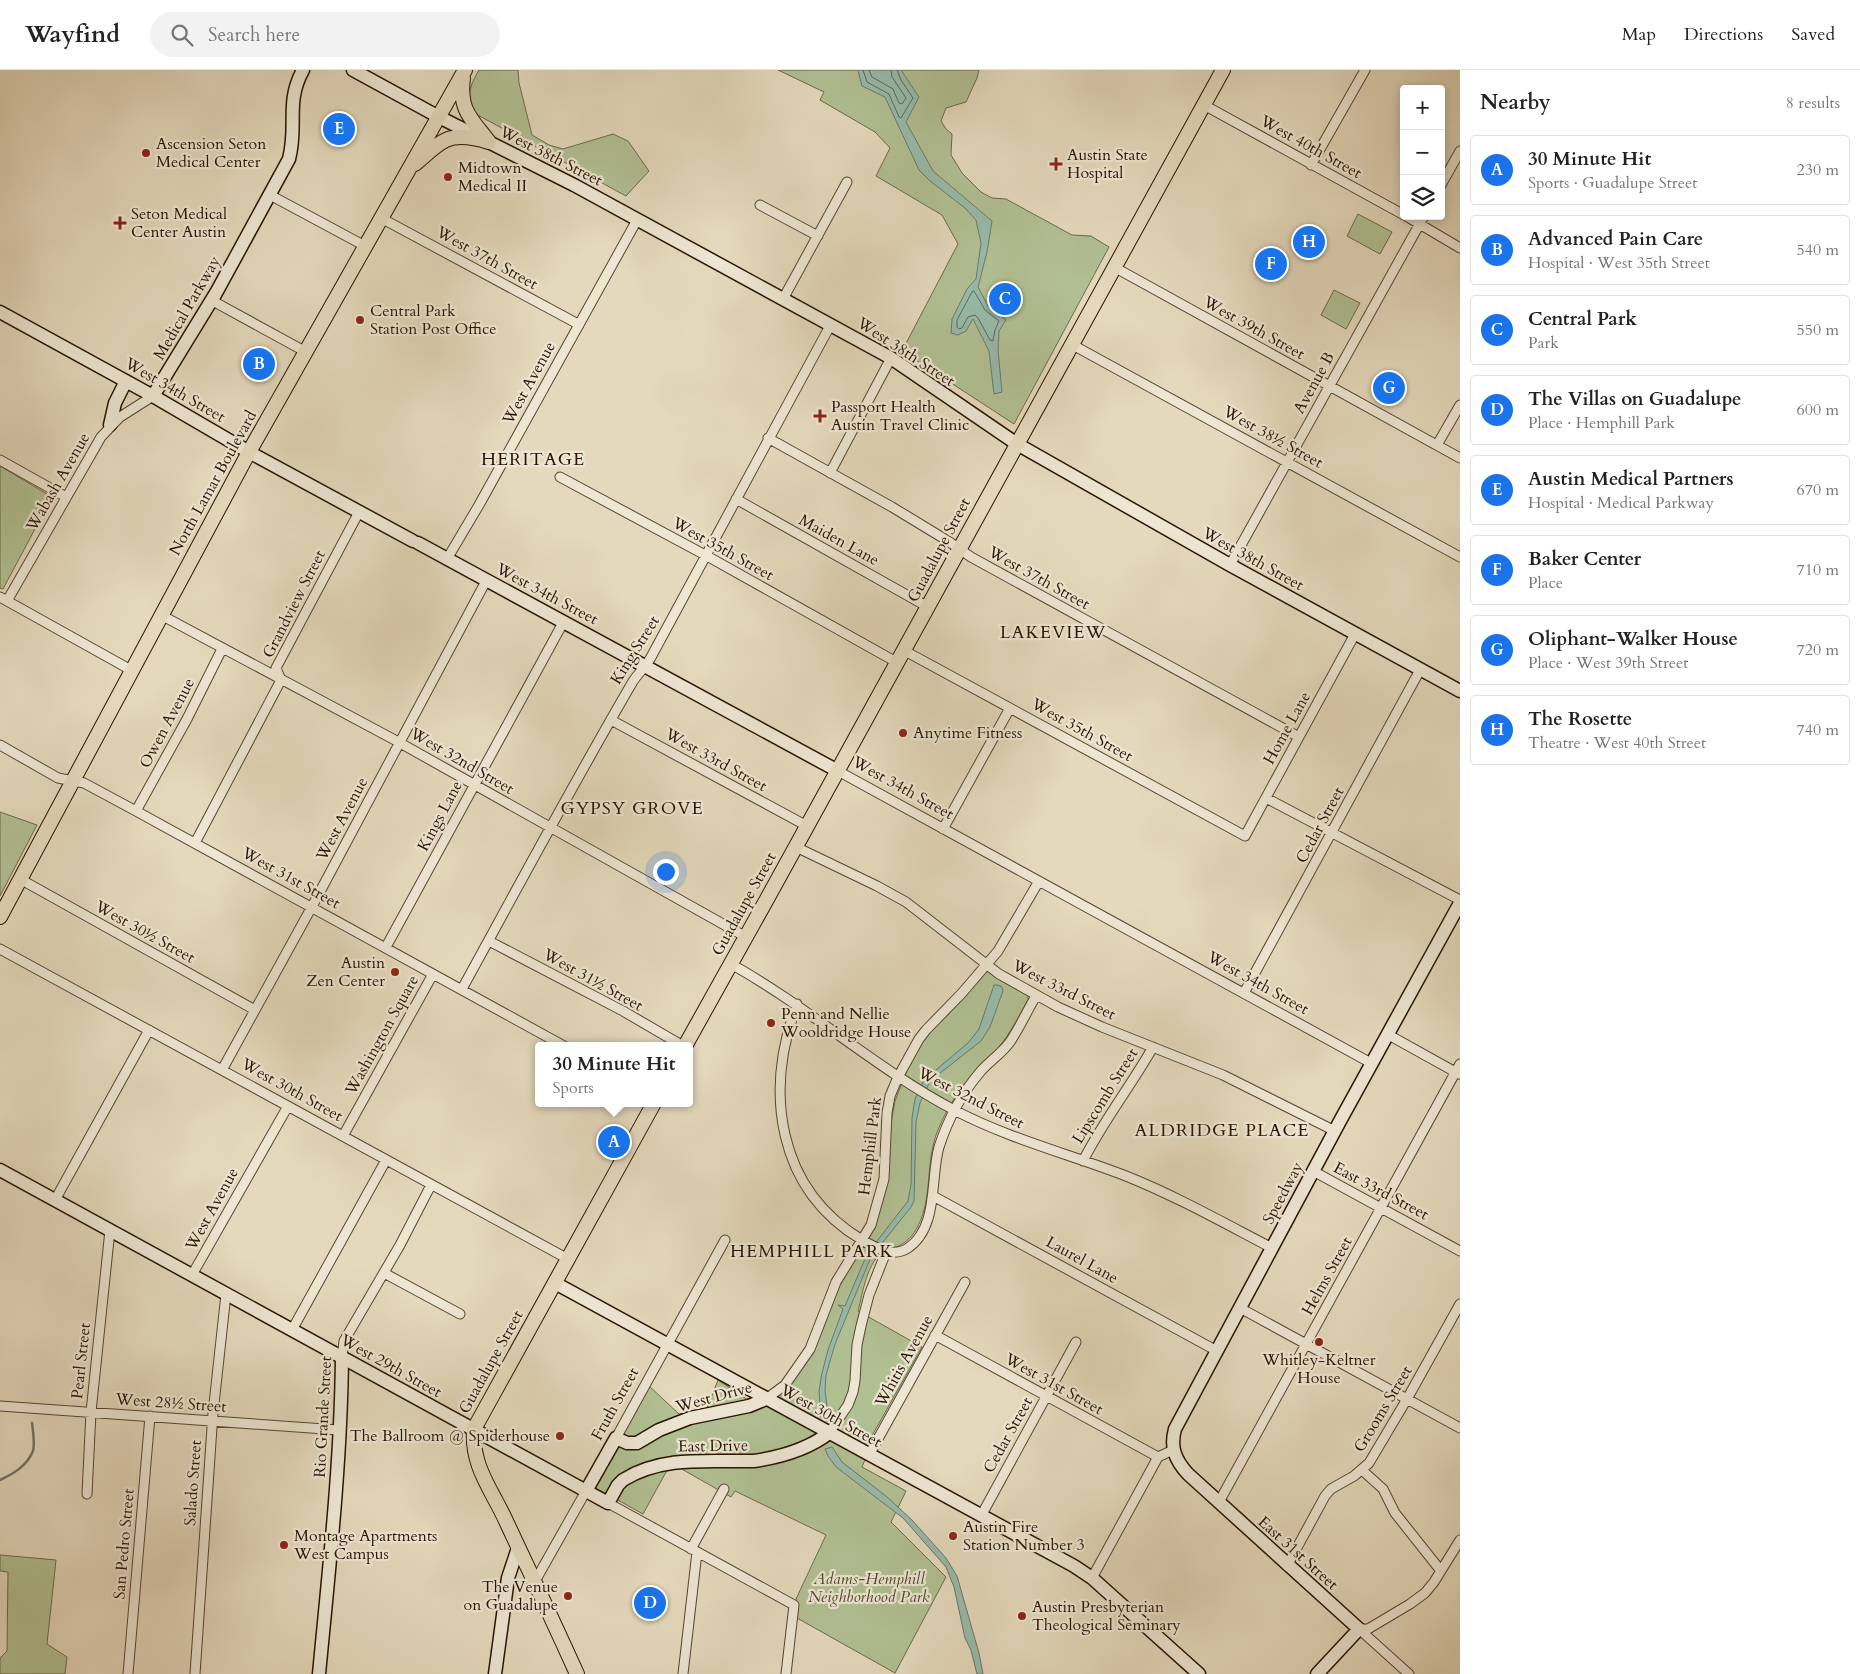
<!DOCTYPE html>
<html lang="en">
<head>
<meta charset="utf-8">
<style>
	:root { --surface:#fff; --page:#f2f2f2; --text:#222; --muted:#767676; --line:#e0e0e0; --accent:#1a73e8 }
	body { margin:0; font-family:Cardo,serif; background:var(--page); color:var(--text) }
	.controls { position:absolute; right:15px; top:15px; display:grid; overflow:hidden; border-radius:5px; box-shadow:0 2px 8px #0003 }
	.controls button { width:45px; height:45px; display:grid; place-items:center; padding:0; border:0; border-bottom:1px solid var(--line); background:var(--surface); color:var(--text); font:25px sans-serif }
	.you { position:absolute; left:665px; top:801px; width:18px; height:18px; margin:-12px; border:4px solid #fff; border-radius:50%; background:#1a73e8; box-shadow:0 0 0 8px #1a73e833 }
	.badge { display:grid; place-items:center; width:32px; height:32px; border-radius:50%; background:var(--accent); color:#fff; font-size:16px; font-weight:700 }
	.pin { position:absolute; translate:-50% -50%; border:2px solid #fff; box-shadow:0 1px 5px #0006 }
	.popup { position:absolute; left:535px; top:972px; width:158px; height:65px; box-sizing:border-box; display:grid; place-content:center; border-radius:5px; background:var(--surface); filter:drop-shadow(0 1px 4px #0005); font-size:16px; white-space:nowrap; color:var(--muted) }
	.popup b { font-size:19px; color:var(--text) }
	.popup::after { content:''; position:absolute; left:50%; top:100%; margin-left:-10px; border:10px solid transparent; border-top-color:var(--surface) }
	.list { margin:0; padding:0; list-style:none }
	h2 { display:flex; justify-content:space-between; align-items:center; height:65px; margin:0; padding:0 20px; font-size:21px }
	h2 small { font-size:16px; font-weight:400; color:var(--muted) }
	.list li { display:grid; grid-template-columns:32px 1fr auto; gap:15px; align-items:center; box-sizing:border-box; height:70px; margin:0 10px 10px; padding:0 10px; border:1px solid var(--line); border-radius:5px }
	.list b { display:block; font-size:19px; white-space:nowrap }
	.list p { margin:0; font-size:16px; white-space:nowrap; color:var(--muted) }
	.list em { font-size:16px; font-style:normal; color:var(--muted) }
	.icon { flex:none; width:28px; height:28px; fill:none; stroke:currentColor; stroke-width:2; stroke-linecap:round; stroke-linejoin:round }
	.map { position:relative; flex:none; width:1460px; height:1604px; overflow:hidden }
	header { display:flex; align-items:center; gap:30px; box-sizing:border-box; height:70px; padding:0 25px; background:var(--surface); border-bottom:1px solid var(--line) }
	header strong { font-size:24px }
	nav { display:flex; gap:28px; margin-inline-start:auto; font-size:18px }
	.search { width:350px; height:45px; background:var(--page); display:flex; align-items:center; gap:12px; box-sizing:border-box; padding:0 18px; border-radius:28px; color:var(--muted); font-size:19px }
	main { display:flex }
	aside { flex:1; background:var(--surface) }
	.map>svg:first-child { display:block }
</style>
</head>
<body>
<header>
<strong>Wayfind</strong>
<div class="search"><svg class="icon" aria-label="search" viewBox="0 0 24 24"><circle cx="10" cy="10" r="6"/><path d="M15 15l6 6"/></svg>Search here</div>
<nav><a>Map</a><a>Directions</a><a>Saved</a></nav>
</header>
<main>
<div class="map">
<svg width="1460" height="1604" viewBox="0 0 1460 1604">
	<rect width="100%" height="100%" fill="#e4d9bc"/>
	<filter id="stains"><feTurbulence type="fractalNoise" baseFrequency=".004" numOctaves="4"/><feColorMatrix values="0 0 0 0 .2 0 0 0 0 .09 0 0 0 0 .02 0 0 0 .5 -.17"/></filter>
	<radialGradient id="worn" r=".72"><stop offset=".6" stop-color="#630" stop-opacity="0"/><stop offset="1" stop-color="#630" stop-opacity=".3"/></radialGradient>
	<path fill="#b1c093" stroke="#6c6a4a" d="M479 0H518L519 13 532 65 549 75 563 79 613 64 628 71 649 101 626 126 476 44C464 28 470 16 479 0Z
		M778 0H979L977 8 966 32 946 38 941 51 946 59 952 64 951 85 962 103 981 122 992 128 1006 129 1072 165 1091 166 1109 177 1014 354 902 281 958 174 942 145 876 106 890 78 875 62 820 30 824 22Z
		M1358 144 1392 162 1380 184 1347 166Z
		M1334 220 1360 233 1346 259 1321 245Z
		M0 396 52 427 3 519 0 518Z
		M0 742 37 755 0 826Z
		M989 901 1028 926V930C1019 946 1010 964 998 978 991 987 982 994 974 1003 959 1019 946 1040 938 1060 925 1091 933 1127 918 1156 914 1165 905 1174 896 1177 893 1178 888 1178 885 1180 867 1191 863 1222 858 1241L922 1277 860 1387 865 1390 862 1397 906 1421 891 1452 946 1507 895 1603 797 1548 796 1529 826 1465 735 1421 731 1427 671 1393 643 1444 596 1418 595 1410 648 1315 679 1344 707 1338 718 1310 757 1336 766 1335 782 1323 796 1307 810 1286 834 1226 848 1200 886 1115 891 1053 895 1031 912 987 926 966 940 950 986 902Z
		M0 1485 56 1490 47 1574 67 1587 65 1604H0V1588L7 1581 8 1502 0 1501Z"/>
	<path fill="#97bbab" stroke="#6b7867" d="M858 0H901L919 27 906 52 933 101 992 151 987 182 978 217 988 236 1006 250 999 261 998 280 1002 322 994 324 989 281 973 249 966 261 958 265 951 263 952 249 967 219 976 209 981 173 976 150 965 138 930 111 919 100 885 27 862 16Z
		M994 915H998L1002 917 1003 921 990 957 981 971 930 1011 920 1033 916 1052 914 1131 911 1137 871 1187 835 1274 826 1305 825 1320 828 1346 821 1347 819 1321 822 1303 828 1280 843 1239 838 1235 845 1236 867 1184 908 1131 911 1114 912 1048 915 1029 924 1010 968 973 979 959Z
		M832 1377 842 1392 887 1427 912 1450 946 1488 957 1506 979 1583 983 1604H977L971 1580 965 1568 954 1517 946 1497 903 1448 836 1397 828 1386 825 1379Z"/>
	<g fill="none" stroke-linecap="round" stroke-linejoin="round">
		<path stroke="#606856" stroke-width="1" d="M863 0 867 12 889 24 899 47 901 48 913 28 901 10 897 0
			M869 0 872 7 893 19 899 33 902 34 906 28 892 7 891 0
			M974 221 985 240 999 251 995 260 993 271 990 270 978 248 975 245 968 247 962 258 959 259 957 257V250L972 222Z"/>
		<path stroke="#6b7867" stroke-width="2.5" d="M0 1410C13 1404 27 1396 33 1381 35 1374 33 1361 32 1353"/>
		<defs>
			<path id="street" d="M1204 35 1404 145
				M1311 95 1365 0
				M1441 115 1460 81
				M270 125 365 176
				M760 135 818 166
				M1406 146 1460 178
				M381 148 578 254
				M1114 197 1460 388
				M783 229 847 112
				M211 230 306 282
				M1071 274 1460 487
				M768 368 892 437 948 471 971 487 1299 667
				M1437 375 1460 335
				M0 390 66 427
				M830 403 891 288
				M560 407 707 486 898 593
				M736 429 928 537
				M447 489 479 435 637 150
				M1230 495 1424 146
				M0 527 131 600
				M7 531 101 367 120 347 153 326
				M161 545 393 669 746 867
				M905 581 1245 766 1355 564
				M611 650 807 756
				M0 675 58 708 84 713 136 741 564 976
				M838 701 1371 993
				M1266 728 1460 830
				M136 741 187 649 222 579
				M943 759 1010 638
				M195 773 281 610 276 598 359 442
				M796 777 877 816 906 832 999 904 1058 937 1102 957 1223 1005 1335 1061
				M20 809 255 940
				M489 871 623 941 683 976
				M386 877 564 551
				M0 879 568 1189
				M731 894C810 938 876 999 956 1041 1010 1069 1069 1084 1126 1106 1176 1126 1224 1153 1272 1178
				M462 919C518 817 573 714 632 613 637 604 645 598 650 589L831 254
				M1244 923 1420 600
				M797 934C764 1022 777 1119 862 1170 876 1178 893 1188 908 1178 939 1157 930 1108 939 1077 948 1049 962 1023 981 1001 990 991 1002 983 1010 972 1020 957 1027 941 1036 926
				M1387 964 1459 1004
				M222 1000 315 831 486 511
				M343 1066 433 904
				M1083 1091C1103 1051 1131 1016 1153 977
				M1313 1101 1460 1181
				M933 1126 1217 1281
				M55 1130 149 960
				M384 1203 460 1244
				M192 1205 288 1036
				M1240 1238 1460 1358
				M292 1260 386 1090
				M935 1265 1158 1387
				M342 1287 344 1271 400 1175 431 1115
				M766 1329 785 1315 810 1279 836 1212 871 1155 884 1109 887 1043 890 1026 898 1007 919 969 926 960 962 923 998 881 1039 811
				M0 1336 339 1360
				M829 1363 848 1335 853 1322 855 1311 857 1275 861 1256 869 1225 886 1182
				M616 1368 725 1170
				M869 1385 965 1212
				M1362 1400 1383 1419 1395 1443 1441 1501
				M87 1424 91 1342 110 1160
				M1219 1432 1460 994
				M608 1433 794 1535 786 1604
				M981 1446 1076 1272
				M691 1479 724 1419
				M1287 1496 1325 1426 1331 1419 1354 1406 1369 1393 1407 1329 1460 1234
				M1092 1508 1158 1387 1173 1380
				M534 1513 586 1421
				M1359 1559H1368L1410 1534 1425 1523 1434 1512 1460 1470
				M1359 1559 1409 1604
				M128 1604 150 1346
				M195 1604 213 1343 226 1224
				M683 1604 697 1482"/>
			<path id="secondary" d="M353 0 439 47 574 115 869 276 891 288 1017 374 1230 495 1460 621
				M0 242 153 326 249 382 413 471
				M153 326 216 223 289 89C298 55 285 33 303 0
				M110 355 115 333 126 311
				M418 473C558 549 698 625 838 701
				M0 1100 608 1433 618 1415 623 1410C663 1385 710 1392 754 1391 781 1387 807 1380 829 1363
				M555 1213 1074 1496 1092 1508 1199 1604
				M586 1421 616 1368 627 1373H637L659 1360 690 1348 749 1336 766 1329
				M319 1604C329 1499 341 1393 342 1287
				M495 1604 508 1508 518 1478
				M1317 1604 1359 1559 1188 1404C1175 1390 1170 1377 1175 1359L1340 1051 1460 833"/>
			<path id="primary" d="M463 8C459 41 471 48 489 72
				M415 94C424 87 436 74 446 70 459 64 476 68 489 72
				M0 847 249 382 465 0
				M685 976C867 652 1042 324 1223 0
				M577 1604C554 1553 530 1502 506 1451 492 1420 471 1396 474 1359L654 1033"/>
		</defs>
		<use href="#street" stroke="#574530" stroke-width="11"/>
		<use href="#secondary" stroke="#281401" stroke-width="15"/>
		<use href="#primary" stroke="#281401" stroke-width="16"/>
		<use href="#street" stroke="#ede6d3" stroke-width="9"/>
		<use href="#secondary" stroke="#ede6d3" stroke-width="12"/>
		<use href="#primary" stroke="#e4d9bc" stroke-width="14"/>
	</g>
	<g fill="#8f2418" stroke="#ede6d3" stroke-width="2">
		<circle cx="146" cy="83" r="5"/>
		<path d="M1053.5 86.5h5v5h5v5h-5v5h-5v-5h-5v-5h5z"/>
		<circle cx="448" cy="107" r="5"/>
		<path d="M117.5 145.5h5v5h5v5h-5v5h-5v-5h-5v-5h5z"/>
		<circle cx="360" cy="250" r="5"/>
		<path d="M817.5 338.5h5v5h5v5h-5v5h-5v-5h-5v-5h5z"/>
		<circle cx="903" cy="663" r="5"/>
		<circle cx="395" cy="902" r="5"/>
		<circle cx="771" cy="953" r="5"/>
		<circle cx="1319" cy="1272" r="5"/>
		<circle cx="560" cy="1366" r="5"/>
		<circle cx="953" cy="1466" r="5"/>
		<circle cx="284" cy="1475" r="5"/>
		<circle cx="568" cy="1526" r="5"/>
		<circle cx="1022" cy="1546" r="5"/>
	</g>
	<g text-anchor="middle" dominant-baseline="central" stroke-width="4.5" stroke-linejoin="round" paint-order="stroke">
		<g font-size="16" fill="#281401" stroke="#ede6d3" text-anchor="start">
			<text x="156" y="74">Ascension Seton<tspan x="156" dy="18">Medical Center</tspan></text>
			<text x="1067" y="85">Austin State<tspan x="1067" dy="18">Hospital</tspan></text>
			<text x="458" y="98">Midtown<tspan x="458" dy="18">Medical II</tspan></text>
			<text x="131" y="144">Seton Medical<tspan x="131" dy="18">Center Austin</tspan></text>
			<text x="370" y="241">Central Park<tspan x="370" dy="18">Station Post Office</tspan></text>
			<text x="831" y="337">Passport Health<tspan x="831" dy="18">Austin Travel Clinic</tspan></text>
			<text x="913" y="663">Anytime Fitness</text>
			<text x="385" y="893" text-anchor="end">Austin<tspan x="385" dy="18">Zen Center</tspan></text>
			<text x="781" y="944">Penn and Nellie<tspan x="781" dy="18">Wooldridge House</tspan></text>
			<text x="1319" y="1290" text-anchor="middle">Whitley-Keltner<tspan x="1319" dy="18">House</tspan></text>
			<text x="550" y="1366" text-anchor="end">The Ballroom @ Spiderhouse</text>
			<text x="963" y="1457">Austin Fire<tspan x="963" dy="18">Station Number 3</tspan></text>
			<text x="294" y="1466">Montage Apartments<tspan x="294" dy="18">West Campus</tspan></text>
			<text x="558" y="1517" text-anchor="end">The Venue<tspan x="558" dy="18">on Guadalupe</tspan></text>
			<text x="1032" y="1537">Austin Presbyterian<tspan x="1032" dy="18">Theological Seminary</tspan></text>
		</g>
		<g font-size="16" fill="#281401" stroke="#ede6d3">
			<text transform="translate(1311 77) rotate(29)">West 40th Street</text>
			<text transform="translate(551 86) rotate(27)">West 38th Street</text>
			<text transform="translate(487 188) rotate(29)">West 37th Street</text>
			<text transform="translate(187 238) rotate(-60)">Medical Parkway</text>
			<text transform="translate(1254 258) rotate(29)">West 39th Street</text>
			<text transform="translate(906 282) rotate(33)">West 38th Street</text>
			<text transform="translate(529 313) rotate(-61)">West Avenue</text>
			<text transform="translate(1314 313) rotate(-61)">Avenue B</text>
			<text transform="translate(175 320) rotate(30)">West 34th Street</text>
			<text transform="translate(1273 367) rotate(29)">West 38½ Street</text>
			<text transform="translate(58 412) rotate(-60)">Wabash Avenue</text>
			<text transform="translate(213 413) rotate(-61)">North Lamar Boulevard</text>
			<text transform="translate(839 470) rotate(29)">Maiden Lane</text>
			<text transform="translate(723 479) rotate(29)">West 35th Street</text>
			<text transform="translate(939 480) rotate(-62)">Guadalupe Street</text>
			<text transform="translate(1253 489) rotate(29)">West 38th Street</text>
			<text transform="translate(1039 508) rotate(29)">West 37th Street</text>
			<text transform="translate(547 524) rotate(28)">West 34th Street</text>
			<text transform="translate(294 534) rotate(-63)">Grandview Street</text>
			<text transform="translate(635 580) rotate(-58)">King Street</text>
			<text transform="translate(167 653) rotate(-62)">Owen Avenue</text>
			<text transform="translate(1287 658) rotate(-61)">Home Lane</text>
			<text transform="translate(1082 660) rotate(29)">West 35th Street</text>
			<text transform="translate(716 690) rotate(29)">West 33rd Street</text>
			<text transform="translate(462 691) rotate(30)">West 32nd Street</text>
			<text transform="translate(903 718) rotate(29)">West 34th Street</text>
			<text transform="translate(440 746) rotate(-62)">Kings Lane</text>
			<text transform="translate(342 749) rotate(-62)">West Avenue</text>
			<text transform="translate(1320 755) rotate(-62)">Cedar Street</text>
			<text transform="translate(291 808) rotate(29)">West 31st Street</text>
			<text transform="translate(744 834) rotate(-61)">Guadalupe Street</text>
			<text transform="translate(145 862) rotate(29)">West 30½ Street</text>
			<text transform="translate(593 910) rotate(29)">West 31½ Street</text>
			<text transform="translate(1258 913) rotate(29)">West 34th Street</text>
			<text transform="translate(1064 920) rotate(27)">West 33rd Street</text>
			<text transform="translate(382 965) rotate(-61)">Washington Square</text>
			<text transform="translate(292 1020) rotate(29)">West 30th Street</text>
			<text transform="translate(1105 1026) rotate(-58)">Lipscomb Street</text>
			<text transform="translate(971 1028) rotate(27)">West 32nd Street</text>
			<text transform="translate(870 1076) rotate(-83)">Hemphill Park</text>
			<text transform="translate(1381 1121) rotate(28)">East 33rd Street</text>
			<text transform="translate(1283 1123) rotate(-62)">Speedway</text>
			<text transform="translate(212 1139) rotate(-61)">West Avenue</text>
			<text transform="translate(1082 1190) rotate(29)">Laurel Lane</text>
			<text transform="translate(1327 1206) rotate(-61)">Helms Street</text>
			<text transform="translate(81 1291) rotate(-84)">Pearl Street</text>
			<text transform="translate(904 1291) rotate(-61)">Whitis Avenue</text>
			<text transform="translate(491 1292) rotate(-61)">Guadalupe Street</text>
			<text transform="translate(391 1296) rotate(29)">West 29th Street</text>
			<text transform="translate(1054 1314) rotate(29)">West 31st Street</text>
			<text transform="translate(714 1327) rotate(-15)">West Drive</text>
			<text transform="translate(171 1333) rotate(4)">West 28½ Street</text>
			<text transform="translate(615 1334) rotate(-61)">Fruth Street</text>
			<text transform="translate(1383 1339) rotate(-59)">Grooms Street</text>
			<text transform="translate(831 1346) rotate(29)">West 30th Street</text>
			<text transform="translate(323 1347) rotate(-87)">Rio Grande Street</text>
			<text transform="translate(1008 1365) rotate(-61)">Cedar Street</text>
			<text transform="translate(713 1376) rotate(-1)">East Drive</text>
			<text transform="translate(193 1413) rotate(-86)">Salado Street</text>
			<text transform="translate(124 1474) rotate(-85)">San Pedro Street</text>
			<text transform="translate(1298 1483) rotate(42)">East 31st Street</text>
		</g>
		<g font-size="16" font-style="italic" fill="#51482d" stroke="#ede6d3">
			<text x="869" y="1509">Adams-Hemphill<tspan x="869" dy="18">Neighborhood Park</tspan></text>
		</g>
		<g font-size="18" letter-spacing="1" fill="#281401" stroke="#ede6d3">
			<text x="533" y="389">HERITAGE</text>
			<text x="1053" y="562">LAKEVIEW</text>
			<text x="632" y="738">GYPSY GROVE</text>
			<text x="1222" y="1060">ALDRIDGE PLACE</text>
			<text x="812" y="1181">HEMPHILL PARK</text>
		</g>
	</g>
	<rect width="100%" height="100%" filter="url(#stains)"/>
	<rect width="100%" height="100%" fill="url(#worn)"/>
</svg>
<div class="controls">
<button>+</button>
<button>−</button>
<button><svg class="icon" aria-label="layers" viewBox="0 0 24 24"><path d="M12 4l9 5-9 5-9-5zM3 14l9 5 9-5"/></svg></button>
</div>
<div class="you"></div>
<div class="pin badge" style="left:614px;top:1072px">A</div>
<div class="popup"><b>30 Minute Hit</b>Sports</div>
<div class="pin badge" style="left:259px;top:294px">B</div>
<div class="pin badge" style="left:1005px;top:229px">C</div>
<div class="pin badge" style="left:650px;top:1533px">D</div>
<div class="pin badge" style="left:339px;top:59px">E</div>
<div class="pin badge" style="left:1271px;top:194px">F</div>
<div class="pin badge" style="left:1389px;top:318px">G</div>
<div class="pin badge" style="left:1309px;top:172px">H</div>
</div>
<aside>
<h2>Nearby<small>8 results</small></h2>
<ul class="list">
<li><span class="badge">A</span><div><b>30 Minute Hit</b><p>Sports · Guadalupe Street</p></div><em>230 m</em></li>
<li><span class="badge">B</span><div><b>Advanced Pain Care</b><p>Hospital · West 35th Street</p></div><em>540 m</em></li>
<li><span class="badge">C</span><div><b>Central Park</b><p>Park</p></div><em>550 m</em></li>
<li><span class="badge">D</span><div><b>The Villas on Guadalupe</b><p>Place · Hemphill Park</p></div><em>600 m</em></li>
<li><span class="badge">E</span><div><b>Austin Medical Partners</b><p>Hospital · Medical Parkway</p></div><em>670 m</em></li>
<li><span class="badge">F</span><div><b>Baker Center</b><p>Place</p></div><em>710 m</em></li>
<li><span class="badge">G</span><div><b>Oliphant-Walker House</b><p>Place · West 39th Street</p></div><em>720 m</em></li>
<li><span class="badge">H</span><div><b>The Rosette</b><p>Theatre · West 40th Street</p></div><em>740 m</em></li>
</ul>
</aside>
</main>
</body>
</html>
